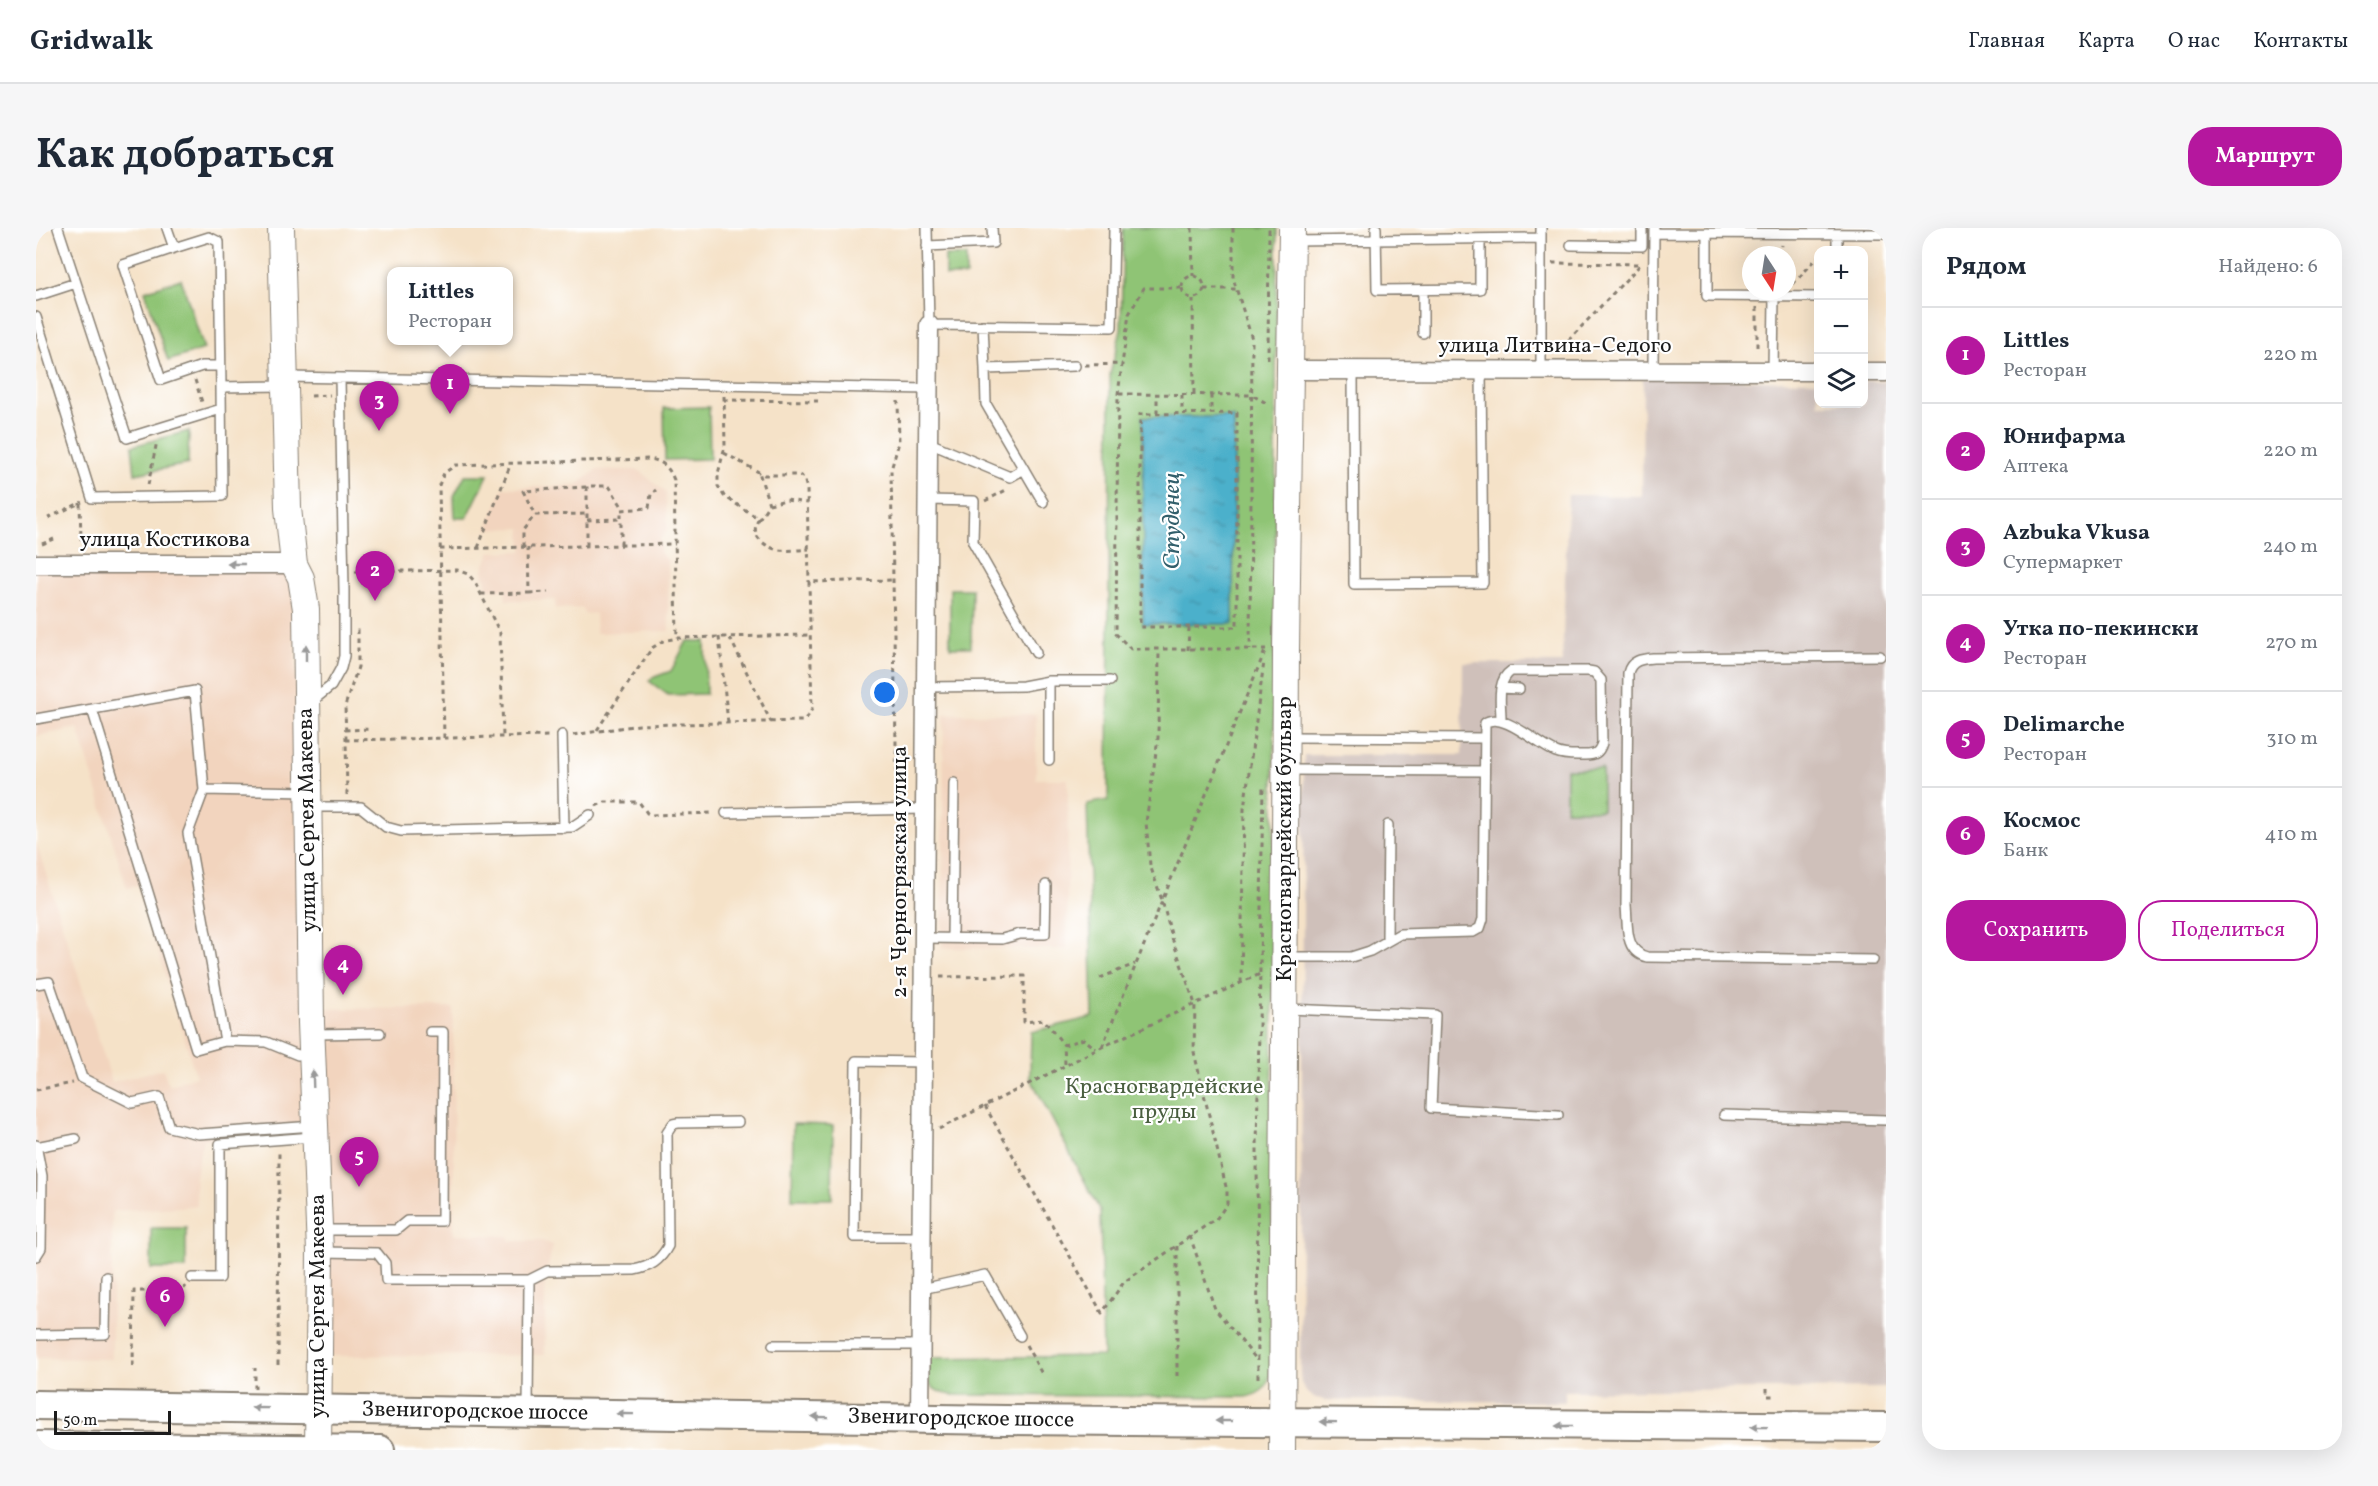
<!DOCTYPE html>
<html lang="ru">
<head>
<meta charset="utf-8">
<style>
	:root { --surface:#fff; --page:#f6f6f7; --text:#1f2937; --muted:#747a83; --line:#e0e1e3; --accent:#b5179e }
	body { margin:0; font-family:Vollkorn,serif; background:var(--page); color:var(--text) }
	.controls { position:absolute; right:18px; top:18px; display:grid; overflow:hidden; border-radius:12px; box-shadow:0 6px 24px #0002 }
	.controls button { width:54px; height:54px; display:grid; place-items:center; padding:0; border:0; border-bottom:2px solid var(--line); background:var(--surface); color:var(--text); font:30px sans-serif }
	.compass { position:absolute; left:1706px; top:18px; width:54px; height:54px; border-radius:50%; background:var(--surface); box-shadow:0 6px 24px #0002; rotate:168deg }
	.scale { position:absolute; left:18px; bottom:15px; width:117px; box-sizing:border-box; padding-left:6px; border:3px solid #1c1c1c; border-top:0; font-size:16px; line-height:21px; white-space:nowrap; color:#1c1c1c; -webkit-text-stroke:4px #fff; paint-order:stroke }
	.you { position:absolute; left:849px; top:465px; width:21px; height:21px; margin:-15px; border:4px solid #fff; border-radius:50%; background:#1a73e8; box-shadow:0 0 0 9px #1a73e833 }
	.badge { display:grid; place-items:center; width:39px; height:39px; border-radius:50%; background:var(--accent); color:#fff; font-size:20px; font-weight:700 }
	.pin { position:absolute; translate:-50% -50px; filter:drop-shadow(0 2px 3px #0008) }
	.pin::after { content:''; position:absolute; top:32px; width:21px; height:18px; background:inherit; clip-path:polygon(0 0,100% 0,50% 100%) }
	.popup { position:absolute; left:351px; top:39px; width:126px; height:78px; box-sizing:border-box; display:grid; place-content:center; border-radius:12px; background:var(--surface); filter:drop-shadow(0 2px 4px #0005); font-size:20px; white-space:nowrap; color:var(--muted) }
	.popup b { font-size:22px; color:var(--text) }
	.popup::after { content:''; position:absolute; left:50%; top:100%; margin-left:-12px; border:12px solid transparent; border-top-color:var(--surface) }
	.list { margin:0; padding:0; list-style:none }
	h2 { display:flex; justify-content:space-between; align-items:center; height:78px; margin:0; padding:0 24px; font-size:26px }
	h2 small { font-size:20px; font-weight:400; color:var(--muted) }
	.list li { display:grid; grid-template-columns:39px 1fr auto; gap:18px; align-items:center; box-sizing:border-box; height:96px; padding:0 24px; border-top:2px solid var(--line) }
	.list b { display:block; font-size:22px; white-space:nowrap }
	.list p { margin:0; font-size:20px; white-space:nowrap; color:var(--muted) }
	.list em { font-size:20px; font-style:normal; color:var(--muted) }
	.actions { display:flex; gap:12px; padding:18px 24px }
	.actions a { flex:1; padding:14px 0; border:2px solid var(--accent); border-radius:24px; text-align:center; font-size:21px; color:var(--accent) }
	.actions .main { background:var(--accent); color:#fff }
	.icon { flex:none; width:33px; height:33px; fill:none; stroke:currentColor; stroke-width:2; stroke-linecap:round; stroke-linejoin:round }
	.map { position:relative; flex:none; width:1850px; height:1222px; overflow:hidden; border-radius:24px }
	header { display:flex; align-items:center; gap:36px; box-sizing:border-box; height:84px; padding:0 30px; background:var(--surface); border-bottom:2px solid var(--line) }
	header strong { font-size:28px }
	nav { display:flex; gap:33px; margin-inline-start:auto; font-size:21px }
	.intro { display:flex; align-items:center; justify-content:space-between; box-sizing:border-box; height:144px; padding:0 36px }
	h1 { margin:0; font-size:42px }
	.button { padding:15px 27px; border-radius:24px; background:var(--accent); color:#fff; font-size:21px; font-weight:700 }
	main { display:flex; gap:36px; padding:0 36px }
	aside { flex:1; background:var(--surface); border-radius:24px; box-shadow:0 6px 24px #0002 }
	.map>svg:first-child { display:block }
</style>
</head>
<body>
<header>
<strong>Gridwalk</strong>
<nav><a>Главная</a><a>Карта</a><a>О нас</a><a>Контакты</a></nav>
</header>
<div class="intro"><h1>Как добраться</h1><a class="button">Маршрут</a></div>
<main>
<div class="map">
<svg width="1850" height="1222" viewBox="0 0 1850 1222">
	<defs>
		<pattern id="water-ripples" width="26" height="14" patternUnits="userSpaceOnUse" patternTransform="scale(1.5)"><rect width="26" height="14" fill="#4cb0cb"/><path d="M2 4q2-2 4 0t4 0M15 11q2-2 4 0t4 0" fill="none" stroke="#3e8ea4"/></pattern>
	</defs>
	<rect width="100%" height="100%" fill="#fff"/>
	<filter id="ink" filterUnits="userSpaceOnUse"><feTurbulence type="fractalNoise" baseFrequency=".0167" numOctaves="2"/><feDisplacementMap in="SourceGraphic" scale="12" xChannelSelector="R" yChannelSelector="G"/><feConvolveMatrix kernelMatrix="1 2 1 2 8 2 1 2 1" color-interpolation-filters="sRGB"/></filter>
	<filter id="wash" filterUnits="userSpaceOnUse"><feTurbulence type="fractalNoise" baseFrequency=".008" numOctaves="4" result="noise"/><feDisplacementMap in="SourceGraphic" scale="24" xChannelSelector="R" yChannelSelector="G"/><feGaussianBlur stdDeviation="1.35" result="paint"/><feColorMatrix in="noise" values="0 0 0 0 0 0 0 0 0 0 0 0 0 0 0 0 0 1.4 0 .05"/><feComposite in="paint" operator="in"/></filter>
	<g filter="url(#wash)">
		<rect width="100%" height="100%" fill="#f5e2c8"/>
		<path fill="#f2d4be" d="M561 242H603L630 265 631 302 624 311V324L632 333 633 403 560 405 559 385 548 386 547 380 520 381 519 372H470L469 361H451L447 342 454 324 486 323 485 300 451 301 467 260 539 258Z
			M0 343 248 345 258 354 270 904 167 911 159 949 161 978 76 983V1131L0 1130V614L76 854 127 841 133 858 160 848 102 658 91 660 42 500 0 508Z
			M908 486H1000V551H1032L1031 721 906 720Z
			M417 780 418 1006 472 1008 474 1013H506L517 1017 509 1053V1127L291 1128 283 781Z"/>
		<path fill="#cfc0ba" d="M1607 150 1782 153V176H1828V153L1850 154V1160L1529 1163V1174L1290 1172 1280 1170 1271 1165 1265 1155 1264 1144 1268 527H1426L1427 435H1526L1532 267 1606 268Z"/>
		<path fill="#8fc475" stroke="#567048" stroke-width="1.5" d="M1087 0H1241L1235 1141C1233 1158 1228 1165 1210 1169L916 1167C890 1163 892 1153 891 1130L1067 1128 1064 983 994 849 995 804 1057 789 1051 576 1072 572 1074 146 1085 102Z
			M909 28H930V48H909Z
			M145 51 168 121 132 133 109 63Z
			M673 179 674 231 629 232 628 180Z
			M153 203 152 236 99 246 96 218Z
			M429 247H452L431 290H419L418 268Z
			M914 361H936L935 419H914Z
			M651 413H669L670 466 632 467 613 453 616 450 635 443Z
			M1530 541H1566V582H1530Z
			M757 896 797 897 796 971H756Z
			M115 1000H150V1041H115Z"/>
		<path fill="url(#water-ripples)" stroke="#346674" stroke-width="1.5" d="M1107 189H1198L1197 396H1107Z"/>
	</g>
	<g filter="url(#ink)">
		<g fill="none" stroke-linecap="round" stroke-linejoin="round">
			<defs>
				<path id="lane" d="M22 0 91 210 185 181
					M131 0 138 20 87 37 125 152 166 138H184
					M891 0 893 97 1076 99 1078 0
					M1340 0 1341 62 1444 61V11
					M1618 5 1850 6
					M1671 5V68L1782 69
					M1258 13 1505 10
					M1535 17 1606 18V0
					M891 18 957 15 956 0
					M138 20 173 9 183 14 185 159 248 158
					M1801 22V6
					M1387 62V105
					M0 68 40 55
					M0 89 56 270 186 268 185 159
					M947 97 949 141 1039 138
					M949 141 950 176 1007 274
					M1317 142 1318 356 1447 355 1445 142
					M1617 142 1618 0
					M1505 143V0
					M1737 143 1738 68
					M251 149 892 161
					M891 214 974 249 988 241
					M891 272 938 273 937 314 1000 425
					M1013 453V532
					M888 459 987 458 1013 453H1074
					M1465 460 1483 461
					M275 474 295 458 305 440 308 428V362L304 150
					M56 481 160 821 189 813
					M0 491 159 463 168 562 271 564
					M526 507 528 600
					M1253 509 1448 510
					M1252 542 1448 543
					M168 562 152 605 189 813 230 814 262 827
					M274 579H325L350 599 365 603 536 599 554 587
					M690 585 888 581
					M888 710 966 711 984 706H1009L1010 657
					M916 710 918 555
					M1351 711 1352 597
					M1250 729H1315L1334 723 1364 706 1437 704 1444 700 1447 691 1449 495C1466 482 1503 518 1520 524 1529 528 1539 527 1549 527 1559 527 1563 525 1566 515L1565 452 1558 444 1552 443H1475C1460 453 1465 476 1465 491
					M1837 732 1611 729C1588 724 1592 697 1590 677L1592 445C1595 432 1606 431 1617 430L1844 428
					M0 756 13 754 46 850 96 875 123 869 133 899 163 906 278 898
					M1251 781 1399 787 1395 880 1522 887
					M278 806 344 805
					M1688 887 1850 892
					M0 917 6 948 5 1020 0 1028
					M0 919 40 911
					M286 1002H360L371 993H406L407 804H394
					M886 1009H818L820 833 888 834
					M286 1024 341 1025 349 1035 350 1052H493
					M156 1050H184V916L277 909
					M885 1059H895L949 1047 984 1108
					M0 1107 69 1106 70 1049
					M737 1117H885
					M492 1183 493 1052 511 1043 598 1042C614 1039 624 1033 632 1018L631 905 637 896 642 895 702 894"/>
				<path id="street" d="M1255 142 1782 143
					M1828 144H1850
					M0 336H258
					M884 1190 893 97"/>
				<path id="secondary" d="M245 0 252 280 258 336 265 350 270 381 275 795 284 1024 282 1222
					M1246 1222 1250 422 1256 0"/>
				<path id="primary" d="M0 1177 969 1192 1850 1199
					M0 1218 344 1222"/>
			</defs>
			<use href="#lane" stroke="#887f72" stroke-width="12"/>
			<use href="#street" stroke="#887f72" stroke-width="21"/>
			<use href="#secondary" stroke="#887f72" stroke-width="28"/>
			<use href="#primary" stroke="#887f72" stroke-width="32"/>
			<path stroke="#887f72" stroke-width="3" stroke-dasharray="4.5 4.5" stroke-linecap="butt" d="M1156 0 1157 48
				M1197 0V50L1216 111 1214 421
				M1745 27 1746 17
				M1516 35 1604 36
				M1146 59a11 11 0 1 1 22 0a11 11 0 1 1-22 0Z
				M1757 56 1782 29
				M1145 60H1108L1093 86 1082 166 1080 406 1095 421H1230
				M1168 61H1200
				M1157 71 1158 167
				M1526 119 1605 36
				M1721 119V79
				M1232 131 1233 0
				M1049 137 1086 136
				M159 152 166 174
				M1083 166 1216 167 1232 176
				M1146 167V185
				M1175 167V186
				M275 168 294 167
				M688 168 689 218 682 246V258L688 268 723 291 733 276 723 244
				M688 172 782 173
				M1121 185V167
				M1201 185V399H1104V186Z
				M688 225 728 247H763L768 250 771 261 773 354
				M112 257 121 213
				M550 259 487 263 499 287 551 286
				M949 273 972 261
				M44 275 45 312
				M733 276 750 272 772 275
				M12 290 46 274
				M723 291C712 306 728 319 743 322 752 323 763 322 773 321
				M551 292 584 291
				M6 316 18 311
				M551 317V258H573L587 280
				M585 317V282L613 280 615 266 620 262
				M487 319V302L499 287
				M442 320 475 235
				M404 321 639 316
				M319 344 421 342 432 346 439 354 464 405 467 509
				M493 365 512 364
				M445 366 493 365 492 319
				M683 409 692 495
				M694 410 735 494
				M1152 422 1153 400
				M309 502 336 501
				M561 502 616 420 627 413 641 410 774 407
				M537 507 603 497 766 493 772 488 776 481 773 354 857 352
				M408 510 403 257 408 245 420 237 612 231C626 232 633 239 638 252L641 410
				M310 512 309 478 322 439V397
				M311 567 310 512 515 508
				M861 571 855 242 863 214 862 173
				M560 578 569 574H603L611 585 616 587 678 585
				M904 749 988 748V794L1008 792 1028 817
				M1064 750 1099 736
				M1205 755 1208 581 1228 434
				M1066 819 1229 423
				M1029 836 1028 817 1048 811 1060 821
				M0 862 37 855
				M949 878 1066 1085 1088 1054 1181 990 1191 976V963L1158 824 1159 776 1136 710 1126 672 1114 637 1110 594 1122 510 1123 422
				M903 901 1066 819 1224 746
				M1154 1008 1179 1081 1221 1132
				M1141 1018V1148
				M990 1117 1006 1146
				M242 1137 243 923
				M97 1138 98 1063H146L150 1058
				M1222 1150 1221 921 1227 558
				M1731 1160V1168H1738
				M219 1161V1140"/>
			<use href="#lane" stroke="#fff" stroke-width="9"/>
			<use href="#street" stroke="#fff" stroke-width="18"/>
			<use href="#secondary" stroke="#fff" stroke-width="26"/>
			<use href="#primary" stroke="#fff" stroke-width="28"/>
		</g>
		<defs><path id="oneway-solid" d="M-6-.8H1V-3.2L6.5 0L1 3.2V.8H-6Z" transform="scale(1.5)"/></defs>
		<g fill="#999">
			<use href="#oneway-solid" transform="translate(200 336) rotate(-180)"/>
			<use href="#oneway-solid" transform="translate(270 425) rotate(-90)"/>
			<use href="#oneway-solid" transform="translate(277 851) rotate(-92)"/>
			<use href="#oneway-solid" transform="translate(224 1180) rotate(-179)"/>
			<use href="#oneway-solid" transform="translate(589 1186) rotate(-179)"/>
			<use href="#oneway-solid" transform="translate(784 1189) rotate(-179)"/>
			<use href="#oneway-solid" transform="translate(1188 1193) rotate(-180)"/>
			<use href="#oneway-solid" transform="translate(1292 1194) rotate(-179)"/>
			<use href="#oneway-solid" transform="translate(1528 1198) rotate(-180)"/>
			<use href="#oneway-solid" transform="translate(1723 1199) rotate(-179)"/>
		</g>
	</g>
	<g text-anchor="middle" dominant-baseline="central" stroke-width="4.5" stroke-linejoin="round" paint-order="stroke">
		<g font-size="22" fill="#1c1c1c" stroke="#fff">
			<text x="1519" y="118">улица Литвина-Седого</text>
			<text x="129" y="312">улица Костикова</text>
			<text transform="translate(272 592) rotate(-91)">улица Сергея Макеева</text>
			<text transform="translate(1249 611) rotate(-90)">Красногвардейский бульвар</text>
			<text transform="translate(864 644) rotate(-90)">2-я Черногрязская улица</text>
			<text transform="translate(282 1078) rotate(-90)">улица Сергея Макеева</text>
			<text transform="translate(439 1184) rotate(1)">Звенигородское шоссе</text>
			<text transform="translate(925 1191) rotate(1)">Звенигородское шоссе</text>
		</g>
		<g font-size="22" fill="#4a5f40" stroke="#fff">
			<text x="1128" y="859">Красногвардейские<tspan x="1128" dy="25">пруды</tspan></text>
		</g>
		<g font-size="24" font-style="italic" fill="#325f6b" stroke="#fff">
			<text transform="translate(1137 293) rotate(-90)">Студенец</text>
		</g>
	</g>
</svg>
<div class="controls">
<button>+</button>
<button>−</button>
<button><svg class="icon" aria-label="layers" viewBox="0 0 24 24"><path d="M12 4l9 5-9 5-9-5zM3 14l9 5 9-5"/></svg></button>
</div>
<svg class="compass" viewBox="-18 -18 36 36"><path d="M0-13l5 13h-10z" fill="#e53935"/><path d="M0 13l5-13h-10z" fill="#747a83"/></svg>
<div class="scale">50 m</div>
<div class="you"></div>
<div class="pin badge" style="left:414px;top:186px">1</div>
<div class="popup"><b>Littles</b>Ресторан</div>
<div class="pin badge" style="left:339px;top:373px">2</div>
<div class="pin badge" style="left:343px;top:203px">3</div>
<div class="pin badge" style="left:307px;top:767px">4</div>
<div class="pin badge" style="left:323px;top:959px">5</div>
<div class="pin badge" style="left:129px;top:1099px">6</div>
</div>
<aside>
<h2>Рядом<small>Найдено: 6</small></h2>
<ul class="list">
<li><span class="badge">1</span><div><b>Littles</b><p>Ресторан</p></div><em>220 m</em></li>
<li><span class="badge">2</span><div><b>Юнифарма</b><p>Аптека</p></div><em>220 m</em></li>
<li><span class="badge">3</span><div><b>Azbuka Vkusa</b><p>Супермаркет</p></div><em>240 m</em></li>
<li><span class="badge">4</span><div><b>Утка по-пекински</b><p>Ресторан</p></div><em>270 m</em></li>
<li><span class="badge">5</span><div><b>Delimarche</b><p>Ресторан</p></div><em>310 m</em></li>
<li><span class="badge">6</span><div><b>Космос</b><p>Банк</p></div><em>410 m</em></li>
</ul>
<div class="actions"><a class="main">Сохранить</a><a>Поделиться</a></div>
</aside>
</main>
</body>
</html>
